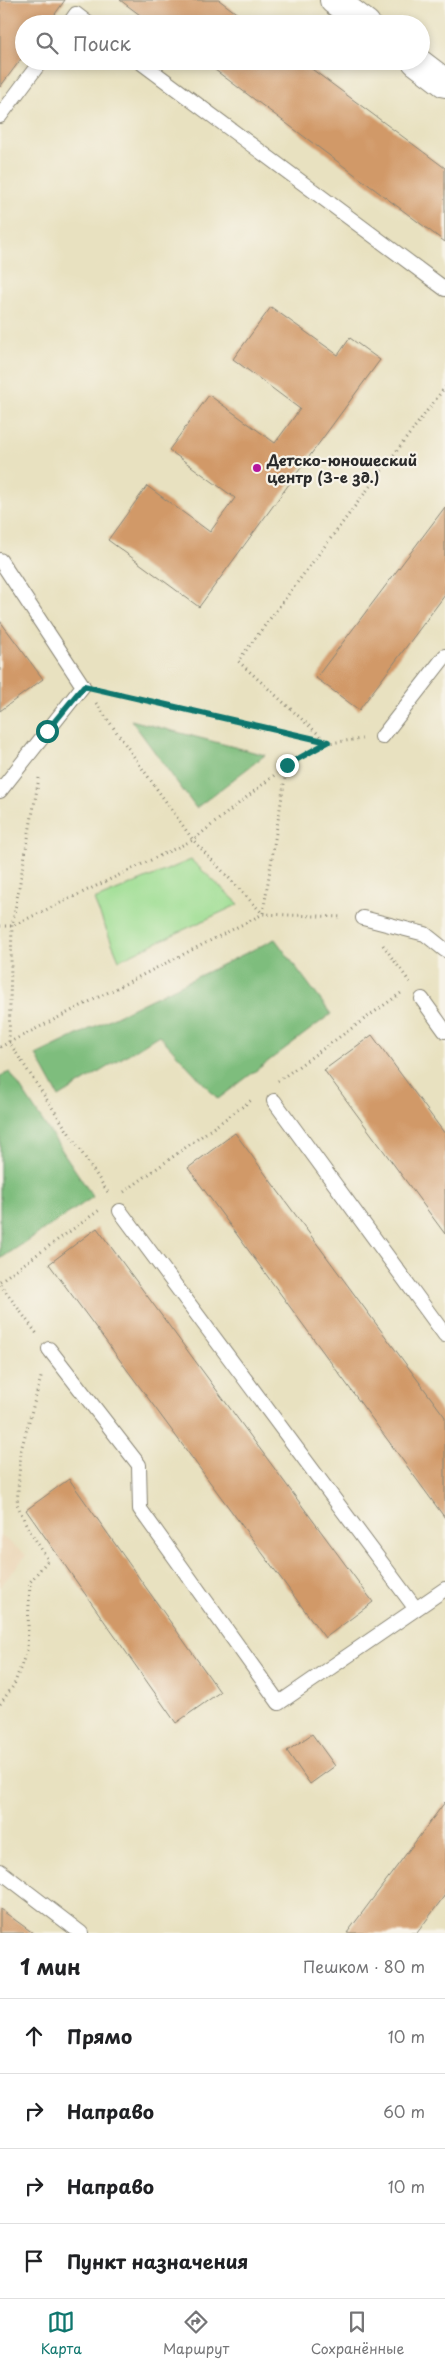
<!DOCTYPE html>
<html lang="ru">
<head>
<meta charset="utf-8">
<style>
	:root { --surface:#fff; --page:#f2f2f2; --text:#202124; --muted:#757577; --line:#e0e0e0; --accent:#0f766e }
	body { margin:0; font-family:"Playpen Sans",sans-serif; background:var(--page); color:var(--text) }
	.stop { position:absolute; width:15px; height:15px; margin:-11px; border:4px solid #0f766e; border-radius:50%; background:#fff }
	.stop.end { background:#0f766e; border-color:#fff; box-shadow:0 1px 5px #0008 }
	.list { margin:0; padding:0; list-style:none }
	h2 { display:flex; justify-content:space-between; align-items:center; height:65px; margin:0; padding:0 20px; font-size:21px }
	h2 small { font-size:16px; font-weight:400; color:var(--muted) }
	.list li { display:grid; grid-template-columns:32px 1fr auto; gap:15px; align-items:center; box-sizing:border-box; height:75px; padding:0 20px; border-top:1px solid var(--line) }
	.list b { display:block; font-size:19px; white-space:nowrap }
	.list em { font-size:16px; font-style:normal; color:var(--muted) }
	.icon { flex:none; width:28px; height:28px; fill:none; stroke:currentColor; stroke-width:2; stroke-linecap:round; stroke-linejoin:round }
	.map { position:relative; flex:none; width:445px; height:1933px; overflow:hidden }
	.search { position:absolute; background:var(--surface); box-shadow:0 2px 8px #0003; left:15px; right:15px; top:15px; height:55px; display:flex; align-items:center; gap:12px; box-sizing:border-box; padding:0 18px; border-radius:28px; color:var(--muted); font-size:19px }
	.sheet { height:365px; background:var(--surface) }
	nav { display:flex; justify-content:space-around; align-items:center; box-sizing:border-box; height:70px; border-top:1px solid var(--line); background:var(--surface); font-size:14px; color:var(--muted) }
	nav a { display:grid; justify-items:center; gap:2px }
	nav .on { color:var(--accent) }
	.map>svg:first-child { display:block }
</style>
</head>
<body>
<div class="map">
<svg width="445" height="1933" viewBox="0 0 445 1933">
	<rect width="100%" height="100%" fill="#f7f3e8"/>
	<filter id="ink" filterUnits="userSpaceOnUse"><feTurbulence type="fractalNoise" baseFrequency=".02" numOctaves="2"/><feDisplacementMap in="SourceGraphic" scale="10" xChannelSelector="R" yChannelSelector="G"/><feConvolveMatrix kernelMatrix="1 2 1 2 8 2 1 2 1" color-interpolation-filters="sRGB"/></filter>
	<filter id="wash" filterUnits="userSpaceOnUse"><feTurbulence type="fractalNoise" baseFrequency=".0096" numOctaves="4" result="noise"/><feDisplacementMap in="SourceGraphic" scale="20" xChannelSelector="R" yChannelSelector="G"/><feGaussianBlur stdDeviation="1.12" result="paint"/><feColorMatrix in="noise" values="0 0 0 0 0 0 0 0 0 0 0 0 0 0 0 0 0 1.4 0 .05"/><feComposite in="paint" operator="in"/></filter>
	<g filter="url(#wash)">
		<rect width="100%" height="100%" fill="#e8e1c0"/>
		<path fill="#ecd8ba" d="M0 1535 26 1555 0 1587Z"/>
		<path fill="#9ede93" stroke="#64845f" d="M191 860 239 904 119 960 94 900Z"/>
		<path fill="#7ebd7d" stroke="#547454" d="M131 720 265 755 196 808Z
			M275 939 331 1014 218 1099 159 1035 59 1097 36 1055Z
			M10 1072 93 1197 0 1259V1076Z"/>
		<g id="blocks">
			<path fill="#d19968" d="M0 0H65L48 24H24V55L0 87Z
				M120 0H219L251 24H152Z
				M203 61H301L445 168V242Z
				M271 307 338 355 350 338 380 360 199 607 108 540 147 486 210 532 235 498 169 450 209 395 275 443 300 409 233 359Z
				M445 507V595L359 710 316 678Z
				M0 621 43 679 0 711Z
				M372 1035 445 1134V1234L324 1070Z
				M235 1133 445 1417V1518L188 1168Z
				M97 1228 373 1602 325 1638 49 1264Z
				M69 1479 220 1692 176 1723 26 1510Z
				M312 1734 335 1766 310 1784 287 1751Z
				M445 1802V1895L417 1933H347Z
				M0 1909 33 1933H0Z"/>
		</g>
	</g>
	<g filter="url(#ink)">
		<use href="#blocks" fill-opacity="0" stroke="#8a8676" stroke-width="1"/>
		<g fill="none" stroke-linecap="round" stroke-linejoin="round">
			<defs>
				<path id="service" d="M69 24 76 14 89 24
					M139 61 445 289
					M0 116 41 61
					M0 560 83 686 0 791
					M382 737 445 656
					M363 918 425 934 445 950
					M422 999 445 1031
					M274 1101 445 1335
					M120 1211 416 1609
					M49 1349 139 1465 140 1509 279 1703 445 1589
					M0 1871 81 1933"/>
				<path id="minor" d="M334 0 366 24
					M416 61 445 83"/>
			</defs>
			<use href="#service" stroke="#8a8676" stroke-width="16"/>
			<use href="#minor" stroke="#8a8676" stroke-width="30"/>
			<path stroke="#8a8676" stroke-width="3" stroke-dasharray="1 4" stroke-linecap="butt" d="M102 690 327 742
				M96 703 193 840 263 914
				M328 743 238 661 445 387
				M39 778 12 926 9 1042 109 1194
				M263 913 287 765 328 743 362 739
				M0 926H12L193 840 287 765
				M383 945 411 984
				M0 1047 263 914 343 917
				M278 1081 401 993
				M124 1192 253 1099
				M0 1281 101 1209
				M0 1284 37 1334
				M0 1704 14 1685 27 1650 30 1582 48 1560 27 1526 17 1504 21 1450 42 1374"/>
			<use href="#service" stroke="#fff" stroke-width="14"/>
			<use href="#minor" stroke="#fff" stroke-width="28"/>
		</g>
	</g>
	<g fill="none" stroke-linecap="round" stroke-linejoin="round" filter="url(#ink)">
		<path stroke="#0f766e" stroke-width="6" d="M47 731 84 686 328 742 287 765"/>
	</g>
	<circle fill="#b5179e" stroke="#f7f3e8" stroke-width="2" cx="257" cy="468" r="5"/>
	<g text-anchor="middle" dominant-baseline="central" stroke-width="4.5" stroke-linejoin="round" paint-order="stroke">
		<g font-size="15" font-weight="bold" fill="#2b2b2b" stroke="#f7f3e8" text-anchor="start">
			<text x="267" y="459">Детско-юношеский<tspan x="267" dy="17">центр (3-е зд.)</tspan></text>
		</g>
	</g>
</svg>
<div class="stop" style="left:47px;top:731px"></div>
<div class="stop end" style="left:287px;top:765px"></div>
<div class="search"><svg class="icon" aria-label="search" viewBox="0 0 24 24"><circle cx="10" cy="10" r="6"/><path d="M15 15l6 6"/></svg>Поиск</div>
</div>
<section class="sheet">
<h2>1 мин<small>Пешком · 80 m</small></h2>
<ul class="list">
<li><svg class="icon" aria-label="ahead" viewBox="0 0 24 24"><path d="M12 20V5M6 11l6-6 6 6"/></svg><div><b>Прямо</b></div><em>10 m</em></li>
<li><svg class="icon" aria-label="right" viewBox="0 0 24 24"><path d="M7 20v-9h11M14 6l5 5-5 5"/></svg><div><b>Направо</b></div><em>60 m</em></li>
<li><svg class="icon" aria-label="right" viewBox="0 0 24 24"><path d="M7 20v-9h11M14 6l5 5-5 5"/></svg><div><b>Направо</b></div><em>10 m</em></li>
<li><svg class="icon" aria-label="arrive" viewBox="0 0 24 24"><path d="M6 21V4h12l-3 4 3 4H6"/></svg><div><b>Пункт назначения</b></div></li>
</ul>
</section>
<nav>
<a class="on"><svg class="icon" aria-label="map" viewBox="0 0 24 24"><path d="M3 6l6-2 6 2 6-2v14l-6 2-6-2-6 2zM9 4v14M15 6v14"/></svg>Карта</a>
<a><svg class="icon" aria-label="directions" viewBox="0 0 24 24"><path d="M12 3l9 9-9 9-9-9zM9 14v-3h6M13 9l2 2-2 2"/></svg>Маршрут</a>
<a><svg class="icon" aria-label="saved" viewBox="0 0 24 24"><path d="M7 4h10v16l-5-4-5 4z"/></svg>Сохранённые</a>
</nav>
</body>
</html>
